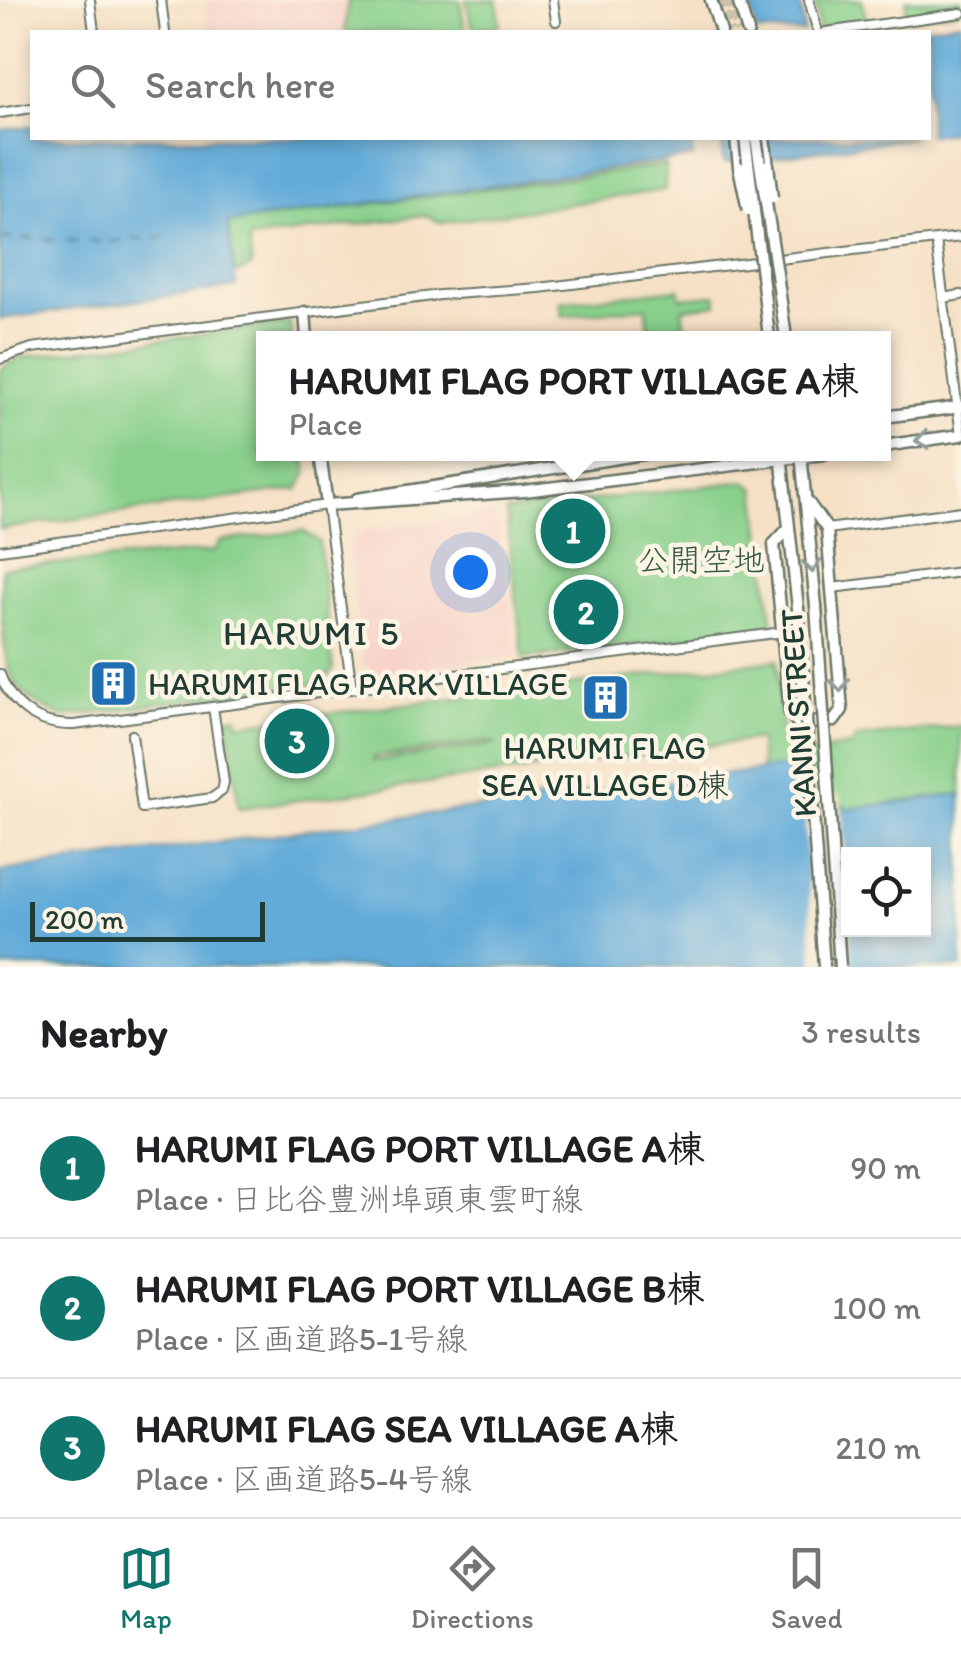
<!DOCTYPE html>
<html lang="en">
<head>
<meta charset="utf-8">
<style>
	:root { --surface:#fff; --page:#f6f6f6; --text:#202124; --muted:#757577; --line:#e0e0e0; --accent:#0f766e }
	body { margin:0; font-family:Itim,"Klee One",sans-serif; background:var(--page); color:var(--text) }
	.controls { position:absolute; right:30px; bottom:30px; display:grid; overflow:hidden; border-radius:0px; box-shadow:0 5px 15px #0003 }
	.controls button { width:90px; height:90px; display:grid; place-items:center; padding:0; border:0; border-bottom:2px solid var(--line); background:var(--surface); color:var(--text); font:50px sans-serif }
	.scale { position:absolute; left:30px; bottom:25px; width:235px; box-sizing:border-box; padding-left:10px; border:5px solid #1f3d34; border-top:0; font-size:28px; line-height:35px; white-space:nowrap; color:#1f3d34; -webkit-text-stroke:8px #fcf5e5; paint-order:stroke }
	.you { position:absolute; left:470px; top:572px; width:35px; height:35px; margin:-25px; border:8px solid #fff; border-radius:50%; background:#1a73e8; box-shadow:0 0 0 15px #1a73e833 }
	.badge { display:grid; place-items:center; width:65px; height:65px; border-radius:50%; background:var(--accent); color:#fff; font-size:32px; font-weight:700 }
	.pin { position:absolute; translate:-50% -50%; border:5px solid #fff; box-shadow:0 2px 10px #0006 }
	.popup { position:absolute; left:256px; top:331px; width:635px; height:130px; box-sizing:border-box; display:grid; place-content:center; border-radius:0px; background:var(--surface); filter:drop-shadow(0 2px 8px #0005); font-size:32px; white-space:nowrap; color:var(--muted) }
	.popup b { font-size:38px; color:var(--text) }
	.popup::after { content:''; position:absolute; left:50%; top:100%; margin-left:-20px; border:20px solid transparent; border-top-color:var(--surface) }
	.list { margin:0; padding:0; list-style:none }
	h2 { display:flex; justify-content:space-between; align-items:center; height:130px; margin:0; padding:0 40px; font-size:42px }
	h2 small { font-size:32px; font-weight:400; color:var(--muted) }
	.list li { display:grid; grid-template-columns:65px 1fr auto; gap:30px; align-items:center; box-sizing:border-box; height:140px; padding:0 40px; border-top:2px solid var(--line) }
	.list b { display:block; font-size:38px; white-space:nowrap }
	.list p { margin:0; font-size:32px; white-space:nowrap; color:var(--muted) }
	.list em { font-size:32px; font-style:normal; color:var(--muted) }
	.icon { flex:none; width:55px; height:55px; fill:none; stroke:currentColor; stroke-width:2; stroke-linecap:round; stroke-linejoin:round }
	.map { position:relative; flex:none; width:961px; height:967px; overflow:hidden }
	.search { position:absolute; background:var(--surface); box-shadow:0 5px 15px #0003; left:30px; right:30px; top:30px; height:110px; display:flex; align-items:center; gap:25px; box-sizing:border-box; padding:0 35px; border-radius:0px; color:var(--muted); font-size:38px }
	.sheet { height:550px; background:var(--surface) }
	nav { display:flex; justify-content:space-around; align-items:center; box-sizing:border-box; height:140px; border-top:2px solid var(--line); background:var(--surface); font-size:28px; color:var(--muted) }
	nav a { display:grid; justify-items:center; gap:5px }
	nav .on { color:var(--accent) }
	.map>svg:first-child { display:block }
</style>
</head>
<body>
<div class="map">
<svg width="961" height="967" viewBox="0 0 961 967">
	<rect width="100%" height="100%" fill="#fcf5e5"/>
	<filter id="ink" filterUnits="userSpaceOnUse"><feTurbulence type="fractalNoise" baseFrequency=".01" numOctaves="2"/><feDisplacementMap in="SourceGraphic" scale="20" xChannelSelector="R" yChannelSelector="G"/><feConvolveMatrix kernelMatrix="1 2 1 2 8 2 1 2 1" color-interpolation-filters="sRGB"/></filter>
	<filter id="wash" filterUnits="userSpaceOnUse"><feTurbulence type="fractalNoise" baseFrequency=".0048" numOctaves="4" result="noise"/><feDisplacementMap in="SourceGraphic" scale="40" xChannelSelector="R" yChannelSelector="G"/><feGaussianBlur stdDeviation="2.25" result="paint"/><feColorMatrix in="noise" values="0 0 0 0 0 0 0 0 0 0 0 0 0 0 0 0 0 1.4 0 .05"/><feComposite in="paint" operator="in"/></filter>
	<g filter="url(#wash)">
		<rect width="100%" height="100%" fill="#f6e1c6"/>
		<path fill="#f7d1c7" d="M204 0H348L344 32H209Z
			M495 513 517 656 378 675 363 664 349 549 362 531Z"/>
		<path fill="#89d08c" stroke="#548660" stroke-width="2.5" fill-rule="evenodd" d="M348 0H460L465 32H345Z
			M466 0H497L500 26 473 29Z
			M815 0H862L866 20 906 15V0H961V10L819 31Z
			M666 165 665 190 441 223 426 215 249 239 252 266 235 275 228 223Z
			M679 289 681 298 716 295 717 304 682 309 686 338H650L646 307 563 316 560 302Z
			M290 323 292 338H263V454H305L307 474 298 489 0 529V370L17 358Z
			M745 481 756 489 773 628 523 658 506 511Z
			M303 531 319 541 333 670 322 683 64 717C44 709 25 699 13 679 2 663 0 585 3 568L214 551 221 541Z
			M777 660 783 745H792V757L854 745 855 738 961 726V794L848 809 788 766 761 770 759 739 239 808 227 718 237 716 239 724ZM486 742 496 744 373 761 374 757Z"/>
		<path fill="#62abd9" stroke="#407486" stroke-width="2.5" fill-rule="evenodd" d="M749 0H800L804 32H757Z
			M961 22V131L929 135 928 32H891Z
			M32 126V138H697L691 140 693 157 228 223 236 287 0 319V130Z
			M721 138H912L724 163Z
			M788 766 848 809 961 794V967H0V871ZM848 854H924V929H848Z"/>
		<path fill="#f6e1c6" d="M802 770 841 798 852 967H814Z"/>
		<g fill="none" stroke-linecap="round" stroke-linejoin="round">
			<path stroke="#335e66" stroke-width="2.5" stroke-dasharray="12 10" stroke-linecap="butt" d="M0 238 106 242 169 236"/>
		</g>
	</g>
	<g filter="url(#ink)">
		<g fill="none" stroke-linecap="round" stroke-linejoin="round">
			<path stroke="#cbc0a9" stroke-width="10" stroke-dasharray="10 5" stroke-linecap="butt" d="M721 0 730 32
				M730 0 739 32"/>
			<defs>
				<path id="minor" d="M90 0 94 32
					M161 0 165 32
					M553 0 556 21
					M809 0 818 32
					M826 32 961 13
					M0 113 32 108
					M936 240 961 435
					M943 298 961 295
					M0 359 32 348 440 295 539 288 961 237
					M827 529 961 511
					M0 550 327 505 352 689
					M832 588 961 572
					M0 674C12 708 39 726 74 725L783 632
					M132 735 142 808 212 798 222 791 224 782 213 707"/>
				<path id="major" d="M711 0 721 32
					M738 0 748 32
					M736 138 739 167
					M764 138 768 165
					M777 274 786 338
					M762 275 769 338
					M305 312 307 338
					M883 417 961 407
					M883 446 961 435
					M320 454 327 505
					M801 454 816 606
					M781 455 798 608
					M357 499 643 454
					M327 505 524 491 824 454
					M789 528 774 544 790 714 799 724 834 721 842 710 827 529 807 501"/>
			</defs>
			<use href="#minor" stroke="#6a7667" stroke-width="12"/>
			<use href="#major" stroke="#6a7667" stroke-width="15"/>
			<use href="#minor" stroke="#fff" stroke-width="8"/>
			<use href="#major" stroke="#fff" stroke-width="10"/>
			<defs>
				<path id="major-bridge" d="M745 138 762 275
					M756 138 777 274
					M768 165 772 198
					M739 167 748 210
					M816 606 840 967
					M798 608 824 967"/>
			</defs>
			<use href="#major-bridge" stroke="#6a7667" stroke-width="15" stroke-linecap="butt"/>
			<use href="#major-bridge" stroke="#fff" stroke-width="10"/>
		</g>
		<defs><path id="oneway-chevron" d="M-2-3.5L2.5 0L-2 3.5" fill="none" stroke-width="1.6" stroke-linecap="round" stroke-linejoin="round" transform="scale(2.5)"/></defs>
		<g stroke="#8f9e9a">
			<use href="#oneway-chevron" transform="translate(922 440) rotate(172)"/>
			<use href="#oneway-chevron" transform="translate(812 566) rotate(85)"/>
			<use href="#oneway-chevron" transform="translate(840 685) rotate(85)"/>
		</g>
	</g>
	<defs>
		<symbol id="building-square" viewBox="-11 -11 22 22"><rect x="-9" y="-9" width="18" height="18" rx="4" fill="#1f6fb2" stroke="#fcf5e5"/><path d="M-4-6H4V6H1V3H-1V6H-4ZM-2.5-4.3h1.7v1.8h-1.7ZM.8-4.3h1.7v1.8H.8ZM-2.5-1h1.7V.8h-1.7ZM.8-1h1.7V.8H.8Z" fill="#fff"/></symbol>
	</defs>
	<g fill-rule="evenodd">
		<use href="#building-square" x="86" y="656" width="55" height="55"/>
		<use href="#building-square" x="578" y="670" width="55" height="55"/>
	</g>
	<g text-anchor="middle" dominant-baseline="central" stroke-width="9" stroke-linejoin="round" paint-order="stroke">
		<g font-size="32" fill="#345a46" stroke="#fcf5e5">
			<text x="701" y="560">公開空地</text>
		</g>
		<g font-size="32" fill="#1f3d34" stroke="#fcf5e5" text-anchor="start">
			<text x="148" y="684">HARUMI FLAG PARK VILLAGE</text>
			<text x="605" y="748" text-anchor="middle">HARUMI FLAG<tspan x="605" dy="37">SEA VILLAGE D棟</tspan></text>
		</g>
		<g font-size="32" fill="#1f3d34" stroke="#fcf5e5">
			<text transform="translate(798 713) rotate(-94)">KANNI STREET</text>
		</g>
		<g font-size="35" letter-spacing="2.5" fill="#1f3d34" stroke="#fcf5e5">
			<text x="312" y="633">HARUMI 5</text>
		</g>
	</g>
</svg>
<div class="controls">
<button><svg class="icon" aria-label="locate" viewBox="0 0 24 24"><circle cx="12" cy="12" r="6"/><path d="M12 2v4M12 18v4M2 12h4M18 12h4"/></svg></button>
</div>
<div class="scale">200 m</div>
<div class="you"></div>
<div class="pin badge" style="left:573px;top:531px">1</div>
<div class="popup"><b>HARUMI FLAG PORT VILLAGE A棟</b>Place</div>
<div class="pin badge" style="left:586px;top:612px">2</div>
<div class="pin badge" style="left:297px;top:741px">3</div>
<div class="search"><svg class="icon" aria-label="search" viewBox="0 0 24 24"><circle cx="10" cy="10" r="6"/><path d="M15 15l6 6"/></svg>Search here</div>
</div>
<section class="sheet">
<h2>Nearby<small>3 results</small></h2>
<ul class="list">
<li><span class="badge">1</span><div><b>HARUMI FLAG PORT VILLAGE A棟</b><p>Place · 日比谷豊洲埠頭東雲町線</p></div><em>90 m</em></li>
<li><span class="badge">2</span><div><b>HARUMI FLAG PORT VILLAGE B棟</b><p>Place · 区画道路5-1号線</p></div><em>100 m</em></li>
<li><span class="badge">3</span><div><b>HARUMI FLAG SEA VILLAGE A棟</b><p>Place · 区画道路5-4号線</p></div><em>210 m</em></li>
</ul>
</section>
<nav>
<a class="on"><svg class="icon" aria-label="map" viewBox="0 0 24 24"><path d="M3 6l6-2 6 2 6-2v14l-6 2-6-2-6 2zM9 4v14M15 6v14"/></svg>Map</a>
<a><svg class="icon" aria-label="directions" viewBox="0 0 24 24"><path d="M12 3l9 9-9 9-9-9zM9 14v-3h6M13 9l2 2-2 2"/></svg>Directions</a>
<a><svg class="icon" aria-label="saved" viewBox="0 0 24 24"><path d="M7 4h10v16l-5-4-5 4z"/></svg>Saved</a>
</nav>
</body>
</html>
